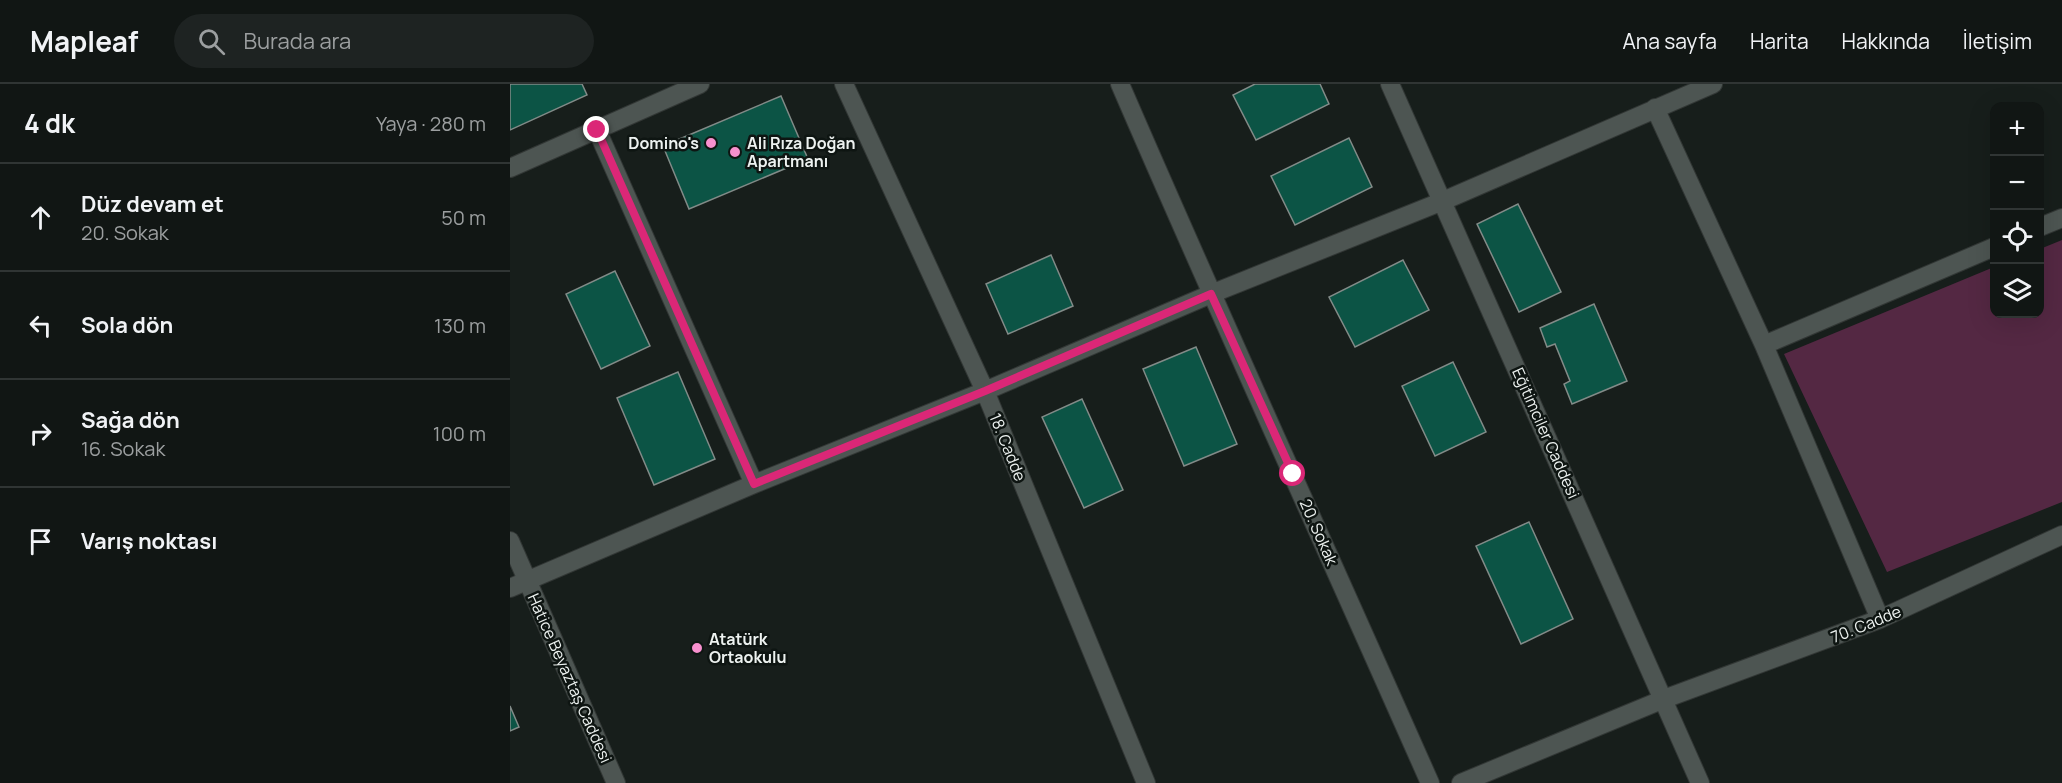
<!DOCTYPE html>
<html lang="tr">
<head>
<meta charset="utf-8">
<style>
	:root { --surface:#111614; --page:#1e2322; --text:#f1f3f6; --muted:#9c9fa0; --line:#303534 }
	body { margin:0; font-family:Manrope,sans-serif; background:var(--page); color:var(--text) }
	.controls { position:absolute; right:18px; top:18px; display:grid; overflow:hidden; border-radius:12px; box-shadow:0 6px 24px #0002 }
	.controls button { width:54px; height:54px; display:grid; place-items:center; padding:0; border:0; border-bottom:2px solid var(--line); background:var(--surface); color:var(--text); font:30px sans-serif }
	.stop { position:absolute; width:18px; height:18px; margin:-14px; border:4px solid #db2777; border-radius:50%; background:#fff }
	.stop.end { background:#db2777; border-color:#fff; box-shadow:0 2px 6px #0008 }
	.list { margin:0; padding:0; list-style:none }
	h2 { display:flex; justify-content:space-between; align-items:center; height:78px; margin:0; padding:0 24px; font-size:26px }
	h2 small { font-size:20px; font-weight:400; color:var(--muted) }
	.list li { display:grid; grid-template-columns:39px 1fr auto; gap:18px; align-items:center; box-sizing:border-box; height:108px; padding:0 24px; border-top:2px solid var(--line) }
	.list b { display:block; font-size:22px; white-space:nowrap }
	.list p { margin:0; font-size:20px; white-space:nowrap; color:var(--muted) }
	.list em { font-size:20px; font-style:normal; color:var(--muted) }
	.icon { flex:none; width:33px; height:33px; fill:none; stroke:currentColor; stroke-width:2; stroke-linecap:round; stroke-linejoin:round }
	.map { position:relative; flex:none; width:1552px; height:699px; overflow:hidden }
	header { display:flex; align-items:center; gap:36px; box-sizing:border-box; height:84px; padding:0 30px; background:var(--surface); border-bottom:2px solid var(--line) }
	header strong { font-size:28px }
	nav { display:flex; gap:33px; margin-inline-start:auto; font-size:21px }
	.search { width:420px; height:54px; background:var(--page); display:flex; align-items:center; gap:15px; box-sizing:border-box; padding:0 21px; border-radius:33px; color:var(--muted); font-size:22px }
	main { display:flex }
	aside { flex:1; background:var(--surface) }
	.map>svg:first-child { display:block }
</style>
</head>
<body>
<header>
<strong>Mapleaf</strong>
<div class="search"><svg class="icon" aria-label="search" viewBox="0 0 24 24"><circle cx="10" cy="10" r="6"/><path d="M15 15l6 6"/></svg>Burada ara</div>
<nav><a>Ana sayfa</a><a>Harita</a><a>Hakkında</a><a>İletişim</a></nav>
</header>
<main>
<aside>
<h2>4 dk<small>Yaya · 280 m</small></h2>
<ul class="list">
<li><svg class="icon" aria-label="ahead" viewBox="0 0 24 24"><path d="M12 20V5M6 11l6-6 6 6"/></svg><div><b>Düz devam et</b><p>20. Sokak</p></div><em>50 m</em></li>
<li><svg class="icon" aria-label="left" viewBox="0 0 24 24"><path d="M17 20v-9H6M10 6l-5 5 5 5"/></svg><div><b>Sola dön</b></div><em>130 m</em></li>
<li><svg class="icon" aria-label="right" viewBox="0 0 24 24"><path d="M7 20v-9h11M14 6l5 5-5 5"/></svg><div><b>Sağa dön</b><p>16. Sokak</p></div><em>100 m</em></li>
<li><svg class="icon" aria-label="arrive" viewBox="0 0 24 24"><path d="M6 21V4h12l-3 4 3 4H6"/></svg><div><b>Varış noktası</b></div></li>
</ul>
</aside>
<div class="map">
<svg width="1552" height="699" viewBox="0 0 1552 699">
	<rect width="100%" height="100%" fill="#171e1b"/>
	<path fill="#542843" d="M1552 156V418L1377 488 1274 270 1484 183V230H1530V165Z"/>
	<path fill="#0c5445" stroke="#828b88" stroke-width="1.5" d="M0 0H72L77 11 0 46Z
		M745 0H810L819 20 746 56 723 11Z
		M271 12 298 75 179 125 153 62Z
		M839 54 862 103 785 141 761 92Z
		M1008 120 1051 208 1009 228 967 140Z
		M541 171 563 222 498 250 476 200Z
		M893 176 919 226 845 263 819 213Z
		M105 187 140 262 91 285 56 210Z
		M1084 220 1117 297 1062 320 1054 300 1060 297 1045 260 1037 263 1030 244Z
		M686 263 727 360 674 382 633 285Z
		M943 278 976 348 925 372 892 302Z
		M168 288 205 375 144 401 107 314Z
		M572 315 613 406 574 424 532 333Z
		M1019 438 1063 535 1011 560 966 462Z
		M0 622 9 643 0 647Z"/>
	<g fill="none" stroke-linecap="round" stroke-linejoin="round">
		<defs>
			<path id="street" d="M334 0 475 307 636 699
				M610 0C711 234 817 466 920 699
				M880 0 1190 699
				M1145 24 1254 261 1370 535
				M87 46 244 400
				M0 84 190 0
				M1530 143 1552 134
				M1254 261 1484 163
				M0 457 106 699
				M0 504 244 400 475 307 701 210 933 117 1203 0
				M951 699 1154 615 1370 535 1552 451"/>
		</defs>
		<use href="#street" stroke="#323735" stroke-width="20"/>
		<use href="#street" stroke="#4d5552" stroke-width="18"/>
	</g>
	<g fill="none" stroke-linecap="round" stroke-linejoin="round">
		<path stroke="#db2777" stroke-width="8" d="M87 46 244 400 475 307 701 210 783 390"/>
	</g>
	<g fill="#f790ce" stroke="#0e1512" stroke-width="2">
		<circle cx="201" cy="59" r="6"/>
		<circle cx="225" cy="68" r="6"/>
		<circle cx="187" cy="564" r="6"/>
	</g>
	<g text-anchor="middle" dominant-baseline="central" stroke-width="5" stroke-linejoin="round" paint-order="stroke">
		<g font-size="16" font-weight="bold" fill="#edf2f0" stroke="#0e1512" text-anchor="start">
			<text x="189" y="59" text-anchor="end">Domino's</text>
			<text x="237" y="59">Ali Rıza Doğan<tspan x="237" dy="18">Apartmanı</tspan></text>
			<text x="199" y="555">Atatürk<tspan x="199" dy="18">Ortaokulu</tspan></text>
		</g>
		<g font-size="16" fill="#edf2f0" stroke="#0e1512">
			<text transform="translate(1036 349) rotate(66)">Eğitimciler Caddesi</text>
			<text transform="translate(498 363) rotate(68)">18. Cadde</text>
			<text transform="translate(809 448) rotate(66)">20. Sokak</text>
			<text transform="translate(1356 540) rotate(-22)">70. Cadde</text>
			<text transform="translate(60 594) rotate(66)">Hatice Beyaztaş Caddesi</text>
		</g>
	</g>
</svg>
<div class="controls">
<button>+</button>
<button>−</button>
<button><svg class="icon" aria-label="locate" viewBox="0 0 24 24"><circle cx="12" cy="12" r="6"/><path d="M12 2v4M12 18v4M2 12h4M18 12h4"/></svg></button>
<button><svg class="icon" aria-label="layers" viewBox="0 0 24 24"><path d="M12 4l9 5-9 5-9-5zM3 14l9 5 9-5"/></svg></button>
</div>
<div class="stop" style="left:783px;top:390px"></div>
<div class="stop end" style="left:87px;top:46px"></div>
</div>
</main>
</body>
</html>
